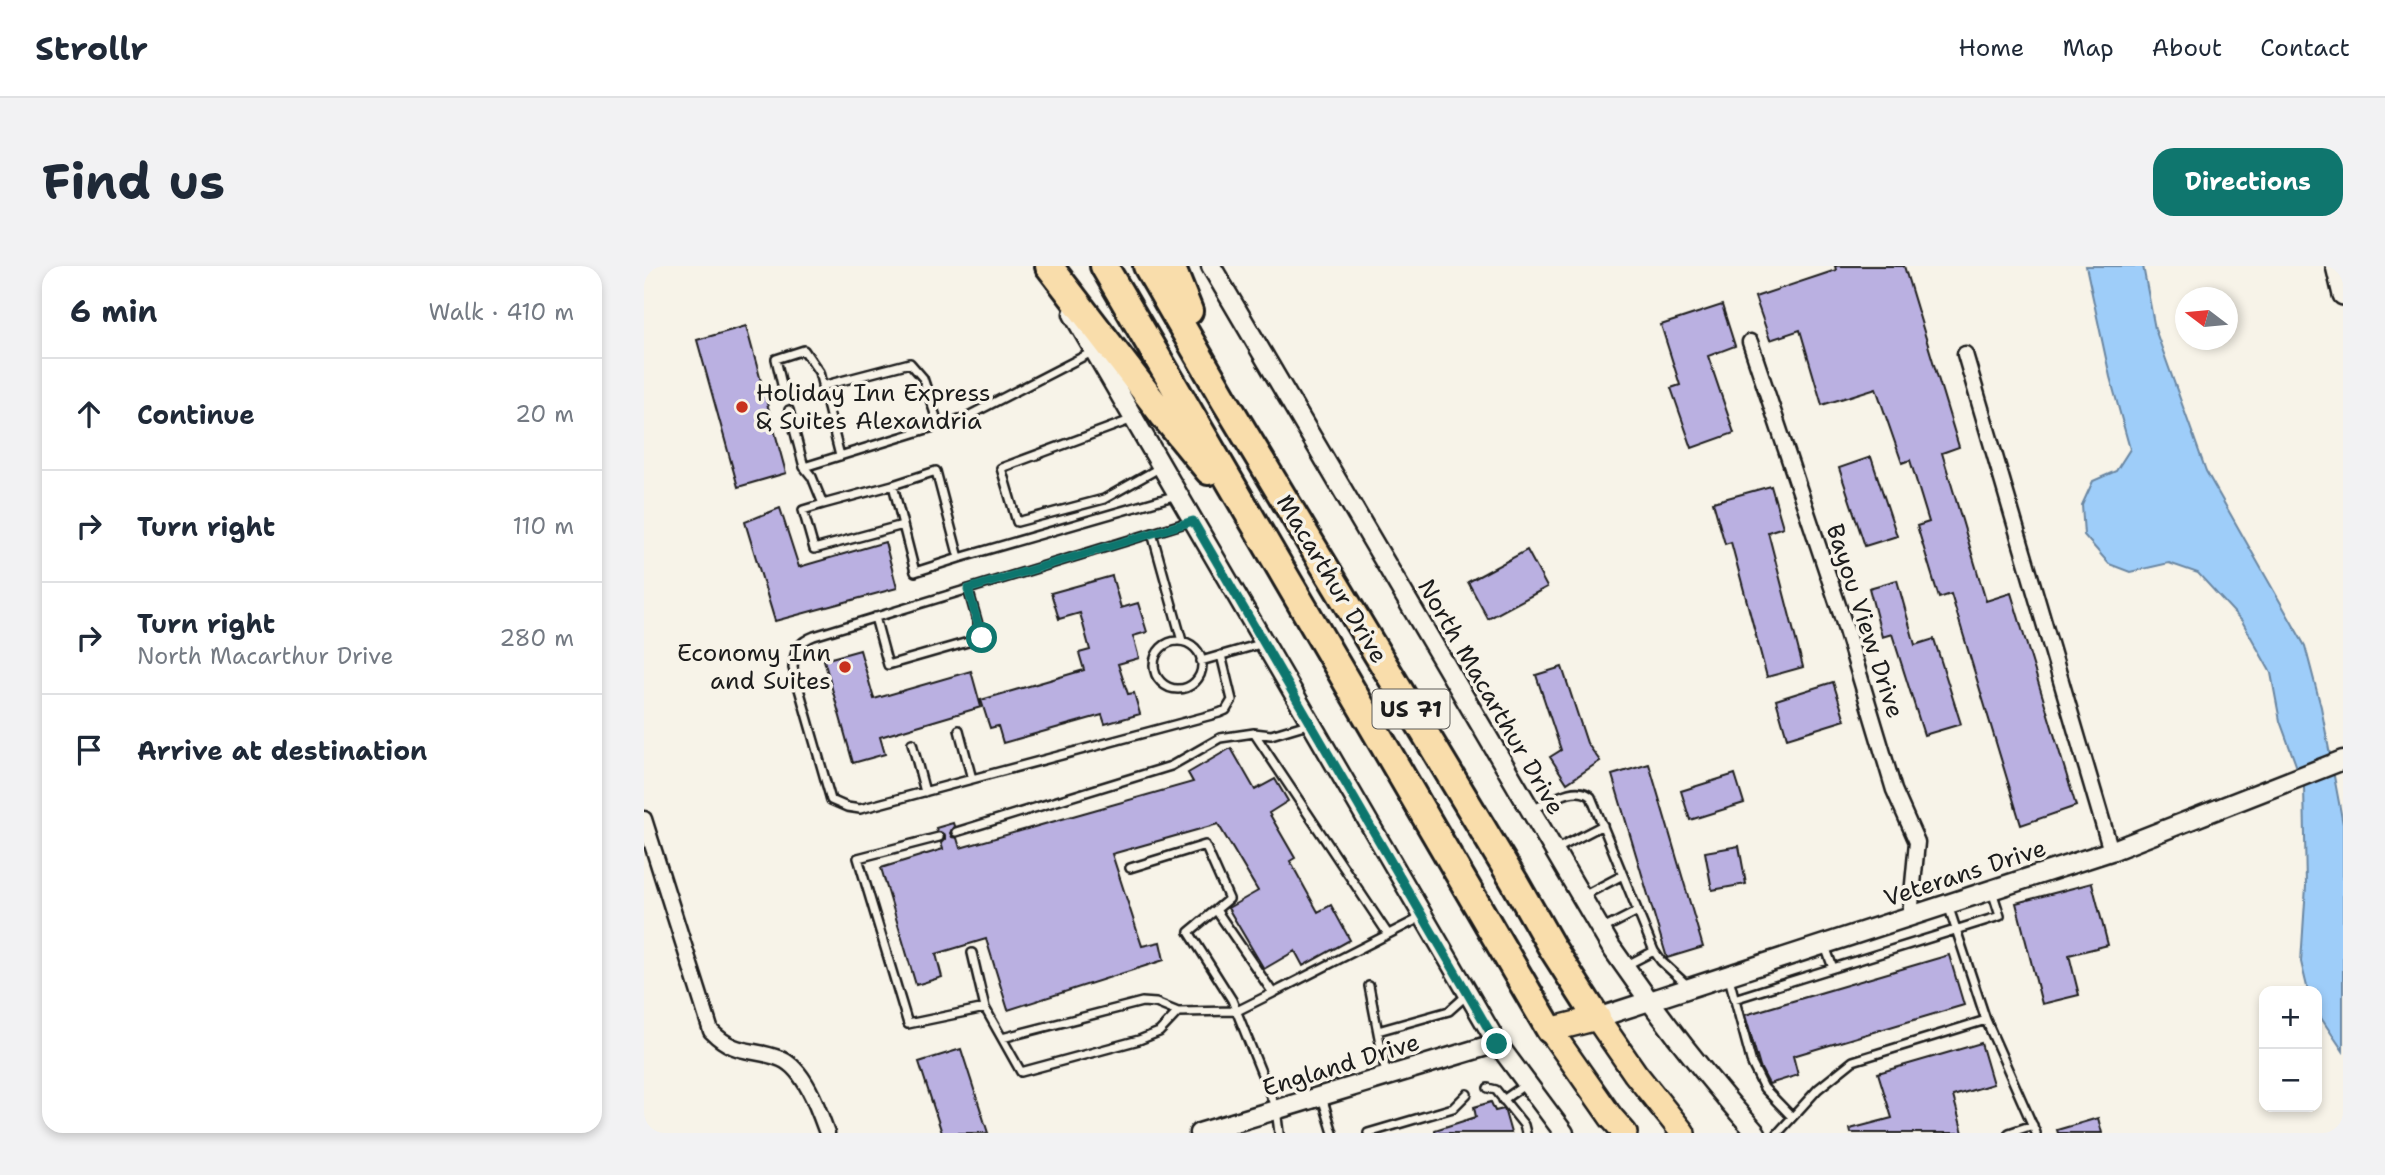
<!DOCTYPE html>
<html lang="en">
<head>
<meta charset="utf-8">
<style>
	:root { --surface:#fff; --page:#f2f2f3; --text:#1f2937; --muted:#747a83; --line:#e0e1e3; --accent:#0f766e }
	body { margin:0; font-family:"Shantell Sans",sans-serif; background:var(--page); color:var(--text) }
	.controls { position:absolute; right:21px; bottom:21px; display:grid; overflow:hidden; border-radius:14px; box-shadow:0 4px 10px #0003 }
	.controls button { width:63px; height:63px; display:grid; place-items:center; padding:0; border:0; border-bottom:2px solid var(--line); background:var(--surface); color:var(--text); font:35px sans-serif }
	.compass { position:absolute; left:1531px; top:21px; width:63px; height:63px; border-radius:50%; background:var(--surface); box-shadow:0 4px 10px #0003; rotate:286deg }
	.stop { position:absolute; width:21px; height:21px; margin:-16px; border:5px solid #0f766e; border-radius:50%; background:#fff }
	.stop.end { background:#0f766e; border-color:#fff; box-shadow:0 2px 7px #0008 }
	.list { margin:0; padding:0; list-style:none }
	h2 { display:flex; justify-content:space-between; align-items:center; height:91px; margin:0; padding:0 28px; font-size:30px }
	h2 small { font-size:23px; font-weight:400; color:var(--muted) }
	.list li { display:grid; grid-template-columns:46px 1fr auto; gap:21px; align-items:center; box-sizing:border-box; height:112px; padding:0 28px; border-top:2px solid var(--line) }
	.list b { display:block; font-size:26px; white-space:nowrap }
	.list p { margin:0; font-size:23px; white-space:nowrap; color:var(--muted) }
	.list em { font-size:23px; font-style:normal; color:var(--muted) }
	.icon { flex:none; width:38px; height:38px; fill:none; stroke:currentColor; stroke-width:2; stroke-linecap:round; stroke-linejoin:round }
	.map { position:relative; flex:none; width:1699px; height:867px; overflow:hidden; border-radius:21px }
	header { display:flex; align-items:center; gap:42px; box-sizing:border-box; height:98px; padding:0 35px; background:var(--surface); border-bottom:2px solid var(--line) }
	header strong { font-size:33px }
	nav { display:flex; gap:38px; margin-inline-start:auto; font-size:24px }
	.intro { display:flex; align-items:center; justify-content:space-between; box-sizing:border-box; height:168px; padding:0 42px }
	h1 { margin:0; font-size:49px }
	.button { padding:18px 32px; border-radius:21px; background:var(--accent); color:#fff; font-size:24px; font-weight:700 }
	main { display:flex; gap:42px; padding:0 42px }
	aside { flex:1; background:var(--surface); border-radius:21px; box-shadow:0 4px 10px #0003 }
	.map>svg:first-child { display:block }
</style>
</head>
<body>
<header>
<strong>Strollr</strong>
<nav><a>Home</a><a>Map</a><a>About</a><a>Contact</a></nav>
</header>
<div class="intro"><h1>Find us</h1><a class="button">Directions</a></div>
<main>
<aside>
<h2>6 min<small>Walk · 410 m</small></h2>
<ul class="list">
<li><svg class="icon" aria-label="ahead" viewBox="0 0 24 24"><path d="M12 20V5M6 11l6-6 6 6"/></svg><div><b>Continue</b></div><em>20 m</em></li>
<li><svg class="icon" aria-label="right" viewBox="0 0 24 24"><path d="M7 20v-9h11M14 6l5 5-5 5"/></svg><div><b>Turn right</b></div><em>110 m</em></li>
<li><svg class="icon" aria-label="right" viewBox="0 0 24 24"><path d="M7 20v-9h11M14 6l5 5-5 5"/></svg><div><b>Turn right</b><p>North Macarthur Drive</p></div><em>280 m</em></li>
<li><svg class="icon" aria-label="arrive" viewBox="0 0 24 24"><path d="M6 21V4h12l-3 4 3 4H6"/></svg><div><b>Arrive at destination</b></div></li>
</ul>
</aside>
<div class="map">
<svg width="1699" height="867" viewBox="0 0 1699 867">
	<rect width="100%" height="100%" fill="#f7f3e8"/>
	<filter id="ink" filterUnits="userSpaceOnUse"><feTurbulence type="fractalNoise" baseFrequency=".0143" numOctaves="2"/><feDisplacementMap in="SourceGraphic" scale="14" xChannelSelector="R" yChannelSelector="G"/><feConvolveMatrix kernelMatrix="1 2 1 2 8 2 1 2 1" color-interpolation-filters="sRGB"/></filter>
	<g filter="url(#ink)">
		<path fill="#9ecdf9" stroke="#6a86a1" stroke-width="2" d="M1442 0H1499L1511 63 1562 205 1661 380 1677 441 1699 558V785L1673 746V725H1664L1657 696 1662 620 1660 521 1636 455 1627 407 1598 355 1554 307 1525 297 1486 306 1465 298 1440 269 1438 239 1449 215 1472 205 1486 183 1466 111Z"/>
		<path fill="#bab0e1" stroke="#1c1c1c" stroke-width="2" d="M1191 0H1260L1315 181 1298 187 1342 335 1367 327 1432 540 1377 559 1307 328 1295 332 1273 260 1285 256 1266 194 1258 197 1232 122 1178 139 1156 64 1126 74 1111 31 1192 4Z
			M1078 39 1091 80 1064 90 1090 167 1048 182 1027 122 1036 119 1017 59Z
			M102 60 142 207 94 221 53 74Z
			M1227 191 1253 270 1221 280 1195 202Z
			M1127 220 1139 261 1124 266 1159 401 1123 411 1087 276 1081 278 1069 236Z
			M136 242 155 301 241 276 253 322 131 355 101 256Z
			M883 284 903 321 844 353 824 316Z
			M468 310 477 342 494 337 503 366 489 370 495 392 474 398 484 428 490 427 496 448 461 458 458 449 359 477 354 460 346 462 337 434 440 404 435 387 446 384 436 347 415 353 407 327Z
			M1253 314 1271 379 1290 373 1317 458 1280 469 1248 368 1238 371 1225 322Z
			M216 384 230 433 327 405 337 441 236 471 241 488 209 497 180 394Z
			M918 401 943 477 956 495 923 517 906 491 917 484 892 409Z
			M1189 416 1201 454 1143 472 1132 434Z
			M587 482 611 524 631 513 644 535 625 547 651 592 646 595 674 646 687 639 706 674 659 700 651 685 620 703 584 642 614 625 574 558 468 588 498 680 516 676 520 694 364 744 342 673 292 688 298 711 272 719 237 602 299 583 297 577 301 573V569L293 565 292 562 309 557 310 560 306 567 308 571 313 572 316 582 549 516 544 507Z
			M1005 498 1059 681 1023 692 968 509Z
			M1091 508 1100 537 1046 554 1037 525Z
			M1095 580 1102 618 1068 624 1061 586Z
			M1448 617 1464 679 1425 689 1435 729 1398 738 1372 637Z
			M1305 689 1320 739 1149 790 1154 809 1125 818 1116 801 1101 749Z
			M1337 777 1349 818 1309 830 1319 867H1207L1206 863 1248 852 1234 807Z
			M317 783 344 867H298L275 796Z
			M847 836 851 845 860 843 861 846 867 867H791V864L832 851 830 841Z
			M1454 852 1458 867H1414L1413 864Z"/>
		<g fill="none" stroke-linecap="round" stroke-linejoin="round">
			<defs>
				<path id="service" d="M178 120 266 97 279 112 295 160
					M139 123 132 93 160 84 175 106 196 190
					M145 144 160 201 322 151 450 85
					M489 153 357 202 373 256 460 233 517 201
					M160 201 168 211 179 238 159 244 170 283 259 259 249 219 179 238
					M249 219 292 205 315 292 271 306 259 259
					M548 255 170 370C154 376 150 385 149 402L187 534 203 541 216 543 575 447 582 444 588 434 577 389
					M508 267 538 375
					M315 292 533 229
					M231 351 244 399 338 372 324 323
					M510 399a24 24 0 1 1 48 0a24 24 0 1 1-48 0Z
					M557 395 620 377
					M315 464 328 513
					M610 467 627 469 667 457
					M268 477 281 526
					M886 545C903 538 931 516 947 531L1010 685 1017 695 1044 720
					M312 566 527 500 576 472 610 467 744 668
					M295 571 214 592 264 758 341 742 377 806 495 774 515 766 534 746 593 745 629 727 572 644
					M909 585 959 559
					M486 602 561 579 585 633 545 666 588 734 632 843 635 867
					M937 631 979 609
					M1304 639 1342 754 1392 867
					M957 664 994 645
					M1181 680 1189 702
					M328 687 341 742
					M981 700 1010 685
					M1085 712 1108 798 1120 822 1148 851
					M725 720 742 808
					M629 727 778 651
					M1090 733 1356 650 1348 625
					M734 765 805 745 824 728
					M358 772 498 736 512 737 534 746
					M844 822 852 824 880 859 882 867
					M678 831 689 867
					M859 834 882 818
					M724 867 809 842 823 828
					M1134 867 1174 823 1209 795 1342 754
					M1365 867 1389 859"/>
				<path id="minor" d="M1106 76 1198 351 1250 524 1273 576 1266 650
					M1321 88 1467 585
					M0 553 67 765C93 791 108 781 137 793 161 803 175 845 183 867"/>
				<path id="tertiary" d="M567 0 967 681C1012 746 1060 808 1112 867
					M429 48 853 777 920 867
					M953 752 1467 585 1699 494
					M555 867 853 777"/>
				<path id="secondary" d="M1692 0 1699 29"/>
				<path id="trunk" d="M981 867 967 851 906 764 953 752 991 807 1039 867"/>
				<path id="motorway" d="M405 0 520 150 565 205
					M460 0 906 764
					M503 0 581 135 870 615 907 680 953 752
					M527 0 545 45"/>
			</defs>
			<use href="#service" stroke="#1c1c1c" stroke-width="12"/>
			<use href="#minor" stroke="#1c1c1c" stroke-width="19"/>
			<use href="#tertiary" stroke="#1c1c1c" stroke-width="23"/>
			<use href="#secondary" stroke="#1c1c1c" stroke-width="24"/>
			<use href="#trunk" stroke="#1c1c1c" stroke-width="28"/>
			<use href="#motorway" stroke="#1c1c1c" stroke-width="32"/>
			<use href="#service" stroke="#f7f3e8" stroke-width="7"/>
			<use href="#minor" stroke="#f7f3e8" stroke-width="14"/>
			<use href="#tertiary" stroke="#f7f3e8" stroke-width="18"/>
			<use href="#secondary" stroke="#f7f3e8" stroke-width="19"/>
			<use href="#trunk" stroke="#f9ddab" stroke-width="23"/>
			<use href="#motorway" stroke="#f9ddab" stroke-width="26"/>
		</g>
	</g>
	<g fill="none" stroke-linecap="round" stroke-linejoin="round" filter="url(#ink)">
		<path stroke="#0f766e" stroke-width="9" d="M338 372 324 323 549 255 853 778"/>
	</g>
	<g fill="#c8321e" stroke="#f7f3e8" stroke-width="2.5">
		<circle cx="98" cy="141" r="7"/>
		<circle cx="201" cy="401" r="7"/>
	</g>
	<g text-anchor="middle" dominant-baseline="central" stroke-width="7" stroke-linejoin="round" paint-order="stroke">
		<rect fill="#f7f3e8" stroke="#5e5c59" stroke-width="2" x="728.5" y="423.5" width="77" height="39" rx="5"/>
		<g font-size="23" font-weight="bold" fill="#1c1c1c">
			<text x="767" y="443">US 71</text>
		</g>
		<g font-size="24" fill="#1c1c1c" stroke="#f7f3e8" text-anchor="start">
			<text x="112" y="127">Holiday Inn Express<tspan x="112" dy="28">&amp; Suites Alexandria</tspan></text>
			<text x="187" y="387" text-anchor="end">Economy Inn<tspan x="187" dy="28">and Suites</tspan></text>
		</g>
		<g font-size="24" fill="#1c1c1c" stroke="#f7f3e8">
			<text transform="translate(688 313) rotate(59)">Macarthur Drive</text>
			<text transform="translate(1221 355) rotate(72)">Bayou View Drive</text>
			<text transform="translate(847 431) rotate(60)">North Macarthur Drive</text>
			<text transform="translate(1321 607) rotate(-18)">Veterans Drive</text>
			<text transform="translate(697 799) rotate(-17)">England Drive</text>
		</g>
	</g>
</svg>
<div class="controls">
<button>+</button>
<button>−</button>
</div>
<svg class="compass" viewBox="-18 -18 36 36"><path d="M0-13l5 13h-10z" fill="#e53935"/><path d="M0 13l5-13h-10z" fill="#747a83"/></svg>
<div class="stop" style="left:338px;top:372px"></div>
<div class="stop end" style="left:853px;top:778px"></div>
</div>
</main>
</body>
</html>
